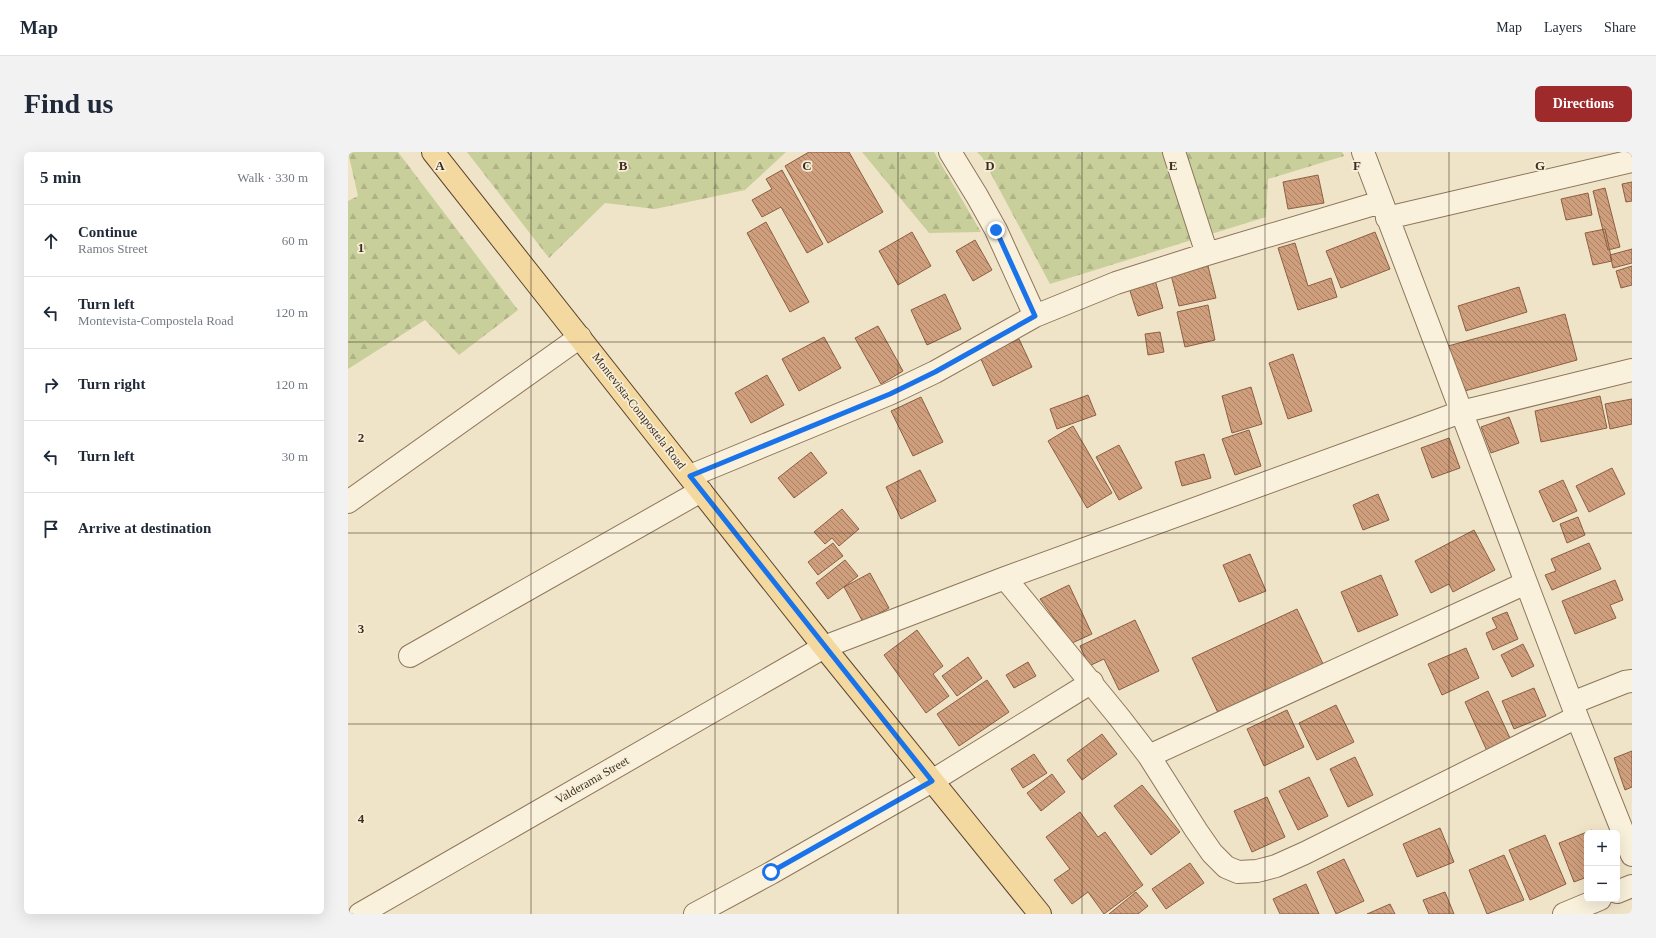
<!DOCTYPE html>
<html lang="en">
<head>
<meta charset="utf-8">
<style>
	:root { --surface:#fff; --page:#f2f2f3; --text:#1f2937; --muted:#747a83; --line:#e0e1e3; --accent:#9e2a2b }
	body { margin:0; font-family:"Times New Roman",serif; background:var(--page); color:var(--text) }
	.controls { position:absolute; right:12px; bottom:12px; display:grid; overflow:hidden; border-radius:6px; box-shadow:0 4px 16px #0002 }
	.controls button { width:36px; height:36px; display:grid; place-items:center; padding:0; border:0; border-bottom:1px solid var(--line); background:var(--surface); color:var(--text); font:20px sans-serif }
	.stop { position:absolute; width:12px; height:12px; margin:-9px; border:3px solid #1a73e8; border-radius:50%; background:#fff }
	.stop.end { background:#1a73e8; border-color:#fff; box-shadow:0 1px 4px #0008 }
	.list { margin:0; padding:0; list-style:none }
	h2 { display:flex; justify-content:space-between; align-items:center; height:52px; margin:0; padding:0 16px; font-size:17px }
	h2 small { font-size:13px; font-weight:400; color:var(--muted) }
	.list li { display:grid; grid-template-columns:26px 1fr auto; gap:12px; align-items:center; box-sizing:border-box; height:72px; padding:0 16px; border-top:1px solid var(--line) }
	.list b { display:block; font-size:15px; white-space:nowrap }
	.list p { margin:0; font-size:13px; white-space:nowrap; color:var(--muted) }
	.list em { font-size:13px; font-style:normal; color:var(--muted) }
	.icon { flex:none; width:22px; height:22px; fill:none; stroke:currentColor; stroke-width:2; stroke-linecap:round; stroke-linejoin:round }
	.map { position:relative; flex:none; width:1284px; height:762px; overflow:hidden; border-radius:6px }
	header { display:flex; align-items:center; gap:24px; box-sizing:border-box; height:56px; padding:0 20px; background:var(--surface); border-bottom:1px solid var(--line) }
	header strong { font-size:19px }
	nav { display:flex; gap:22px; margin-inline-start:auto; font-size:14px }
	.intro { display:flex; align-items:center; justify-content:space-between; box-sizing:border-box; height:96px; padding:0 24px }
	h1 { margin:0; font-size:28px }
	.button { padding:10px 18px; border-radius:6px; background:var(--accent); color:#fff; font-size:14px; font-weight:700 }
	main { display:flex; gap:24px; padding:0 24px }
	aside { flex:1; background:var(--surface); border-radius:6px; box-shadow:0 4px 16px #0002 }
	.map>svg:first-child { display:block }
</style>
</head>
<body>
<header>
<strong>Map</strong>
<nav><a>Map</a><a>Layers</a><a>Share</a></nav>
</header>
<div class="intro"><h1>Find us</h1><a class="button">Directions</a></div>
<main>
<aside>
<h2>5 min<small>Walk · 330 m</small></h2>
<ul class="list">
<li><svg class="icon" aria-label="ahead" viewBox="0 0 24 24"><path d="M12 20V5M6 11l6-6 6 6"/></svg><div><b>Continue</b><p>Ramos Street</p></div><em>60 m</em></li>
<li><svg class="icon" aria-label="left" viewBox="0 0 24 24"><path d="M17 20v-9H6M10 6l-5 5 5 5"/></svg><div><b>Turn left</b><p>Montevista-Compostela Road</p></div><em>120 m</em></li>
<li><svg class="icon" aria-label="right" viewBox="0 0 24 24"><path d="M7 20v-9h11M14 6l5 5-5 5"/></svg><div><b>Turn right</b></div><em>120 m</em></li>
<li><svg class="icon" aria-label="left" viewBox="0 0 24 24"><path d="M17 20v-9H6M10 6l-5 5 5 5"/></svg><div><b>Turn left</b></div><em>30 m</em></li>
<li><svg class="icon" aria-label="arrive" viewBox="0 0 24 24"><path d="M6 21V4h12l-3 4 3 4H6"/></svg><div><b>Arrive at destination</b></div></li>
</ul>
</aside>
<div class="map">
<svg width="1284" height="762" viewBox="0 0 1284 762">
	<defs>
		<pattern id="forest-firs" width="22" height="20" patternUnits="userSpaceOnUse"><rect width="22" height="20" fill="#c9cf9b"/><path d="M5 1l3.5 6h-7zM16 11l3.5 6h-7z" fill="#aeb285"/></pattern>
		<pattern id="building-back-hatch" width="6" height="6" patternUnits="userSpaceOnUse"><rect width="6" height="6" fill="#cf9f7d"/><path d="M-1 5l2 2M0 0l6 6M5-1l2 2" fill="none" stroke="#a98266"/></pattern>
	</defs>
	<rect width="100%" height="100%" fill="#f0e4c8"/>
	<path fill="url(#forest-firs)" d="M0 0H50L170 158 111 203 77 168 0 217V49L10 44Z
		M119 0H438L397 38 307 57 257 51 201 106Z
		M514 0H586L633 80 581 81Z
		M629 0H994L996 4 920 27 918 65 702 132 634 5Z"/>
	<path fill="url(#building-back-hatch)" stroke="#8d5f41" d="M461 0H501L535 60 480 91 437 14Z
		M434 18 475 92 459 101 433 55 414 65 404 48 424 37 418 27Z
		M970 23 976 51 940 57 935 30Z
		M1284 30V49L1278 50 1274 32Z
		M1257 36 1272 95 1260 98 1245 39Z
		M1240 41 1244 63 1218 68 1213 47Z
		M418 70 461 150 442 160 399 81Z
		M1257 77 1264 109 1245 113 1237 81Z
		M564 80 583 114 550 133 531 99Z
		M1027 80 1042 117 993 136 978 99Z
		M627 88 644 118 625 129 608 99Z
		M947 91 960 134 983 126 989 145 950 158 930 96Z
		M1284 97V111L1265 116 1262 103Z
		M860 114 868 146 831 154 823 123Z
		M1284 114V133L1273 136 1268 119Z
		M807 128 815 156 790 164 781 136Z
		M1171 135 1179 160 1118 179 1110 154Z
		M597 142 613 177 579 193 563 158Z
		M860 153 867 188 837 195 829 160Z
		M1217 162 1229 208 1113 240 1100 194Z
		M530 174 555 219 533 232 507 186Z
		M812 180 816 200 800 203 797 182Z
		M476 185 493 216 451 239 434 207Z
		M671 187 684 215 645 234 632 205Z
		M945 202 964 259 940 267 921 211Z
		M419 223 436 253 403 271 387 241Z
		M903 235 914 272 884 281 874 244Z
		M740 243 748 263 709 277 702 257Z
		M1252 244 1259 276 1193 290 1187 259Z
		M573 245 595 290 565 304 543 259Z
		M1284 247V272L1262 277 1257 252Z
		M1161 265 1171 291 1143 301 1133 275Z
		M725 274 764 341 739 356 700 289Z
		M901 278 913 314 887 323 874 287Z
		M1101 286 1112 316 1084 326 1073 296Z
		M771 293 794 336 771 348 748 305Z
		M463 300 479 321 446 346 430 326Z
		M856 302 863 326 834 334 827 310Z
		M1264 316 1277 342 1241 360 1228 334Z
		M572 318 588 349 553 367 538 335Z
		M1215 328 1229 359 1205 370 1191 339Z
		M1030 342 1041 368 1015 378 1005 353Z
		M494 357 511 377 491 394 484 386 477 392 466 380Z
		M1230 365 1237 383 1219 391 1212 372Z
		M1126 378 1147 418 1105 440 1101 432 1083 441 1067 409Z
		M485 391 495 404 470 423 460 410Z
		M1241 391 1253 417 1204 438 1197 423 1208 419 1203 407Z
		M902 402 918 439 891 450 875 413Z
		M497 408 510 424 480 447 468 431Z
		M522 421 541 456 515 470 496 435Z
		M1033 423 1050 463 1010 480 993 440Z
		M1267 428 1275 448 1262 453 1268 466 1227 482 1214 449Z
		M721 433 744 482 724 491 692 447Z
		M949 457 977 516 872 565 844 506Z
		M1159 460 1170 487 1145 498 1138 481 1149 476 1144 466Z
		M787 468 811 519 771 538 756 507 741 514 732 494Z
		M569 478 595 514 585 522 601 544 578 561 536 503Z
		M1175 492 1186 514 1164 525 1153 503Z
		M1118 496 1131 526 1094 543 1080 512Z
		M620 505 634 526 609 544 594 524Z
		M680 510 688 524 666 536 658 523Z
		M639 528 661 560 611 594 589 562Z
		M1186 536 1198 564 1166 577 1154 549Z
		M1140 539 1163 588 1139 599 1117 550Z
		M988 553 1006 590 969 608 951 571Z
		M939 558 956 595 916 614 899 577Z
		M754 582 769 602 734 628 719 608Z
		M1284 599V635L1277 638 1266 606Z
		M686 602 699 621 675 636 663 617Z
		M1007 605 1025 643 1000 655 982 617Z
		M704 622 717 640 693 659 679 641Z
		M961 625 980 664 950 678 931 639Z
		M794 633 832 680 803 703 766 654Z
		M919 645 937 685 904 700 886 659Z
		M732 660 750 685 757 680 795 733 756 762 740 740 724 752 706 728 722 717 698 685Z
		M1092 676 1106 710 1069 725 1055 692Z
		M1244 678 1246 681H1239V725L1226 730 1211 691Z
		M1197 683 1218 732 1182 748 1161 698Z
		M1156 703 1176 748 1139 762 1121 718Z
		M996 707 1016 749 988 762 969 720Z
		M842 711 856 731 818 757 804 737Z
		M958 732 971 762H932L925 747Z
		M788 740 800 754 790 762H761Z
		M1097 740 1106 762H1081L1075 748Z
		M1042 752 1047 762H1019Z"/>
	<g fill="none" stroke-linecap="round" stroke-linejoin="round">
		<defs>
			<path id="minor" d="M602 0 629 44 648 78 687 164
				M826 0 859 102
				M1015 0 1229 565 1284 703
				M1039 66 1284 9
				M342 324 541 242 587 220 687 164 768 131 859 102 1033 50
				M0 350 232 185
				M657 426 771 565 801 604 848 678 864 701 878 715 890 720 909 719 928 714 957 701 1229 565
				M62 504 353 339
				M1224 551 1277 530 1284 529
				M801 604 1178 431
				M1269 740 1284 734
				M12 762 476 495 657 426 1113 260 1284 218
				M347 762 423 721 584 629 744 530
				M1216 762 1252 747"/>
			<path id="major" d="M85 0 476 495 692 762"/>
		</defs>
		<use href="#minor" stroke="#8d765c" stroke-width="24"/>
		<use href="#major" stroke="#5b4430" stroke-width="24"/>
		<use href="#minor" stroke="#faf1dc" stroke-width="22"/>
		<use href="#major" stroke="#f3d9a0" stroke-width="22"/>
	</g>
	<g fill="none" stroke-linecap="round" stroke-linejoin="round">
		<path stroke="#1a73e8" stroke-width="5" d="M423 720 584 629 342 324 542 242 587 220 687 164 648 78"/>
	</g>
	<path fill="none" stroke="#3d2e20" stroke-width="1" stroke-opacity="0.55" d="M183 0V762M367 0V762M550 0V762M734 0V762M917 0V762M1101 0V762M0 190H1284M0 381H1284M0 572H1284"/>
	<g text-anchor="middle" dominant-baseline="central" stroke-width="3.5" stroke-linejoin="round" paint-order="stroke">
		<g font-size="12" fill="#3d2e20" stroke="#f7eed8">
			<text transform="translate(291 259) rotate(52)">Montevista-Compostela Road</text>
			<text transform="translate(244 628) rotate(-30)">Valderama Street</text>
		</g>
	</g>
	<g font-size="13" text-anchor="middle" font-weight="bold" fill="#3d2e20" stroke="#f7eed8" stroke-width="3.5" stroke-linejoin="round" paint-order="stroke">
		<text x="92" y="18">A</text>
		<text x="275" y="18">B</text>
		<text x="459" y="18">C</text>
		<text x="642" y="18">D</text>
		<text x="825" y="18">E</text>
		<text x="1009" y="18">F</text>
		<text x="1192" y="18">G</text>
		<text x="13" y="100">1</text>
		<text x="13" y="290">2</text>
		<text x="13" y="481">3</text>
		<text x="13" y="671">4</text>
	</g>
</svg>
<div class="controls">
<button>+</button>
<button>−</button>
</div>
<div class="stop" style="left:423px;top:720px"></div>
<div class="stop end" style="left:648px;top:78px"></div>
</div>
</main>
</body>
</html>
